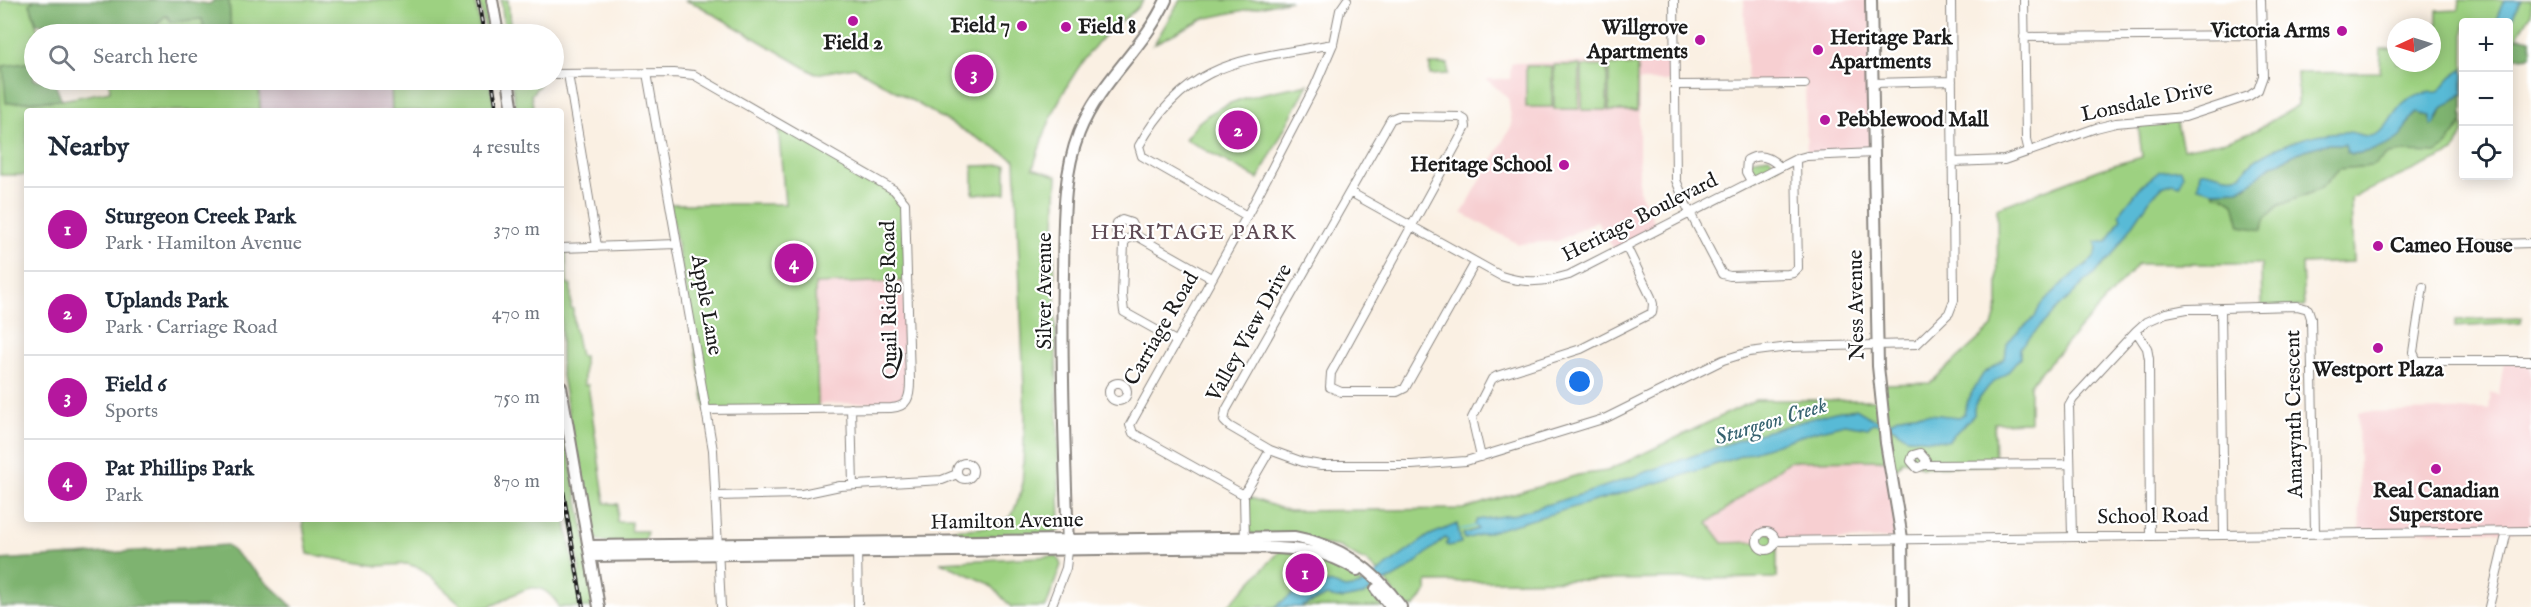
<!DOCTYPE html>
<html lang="en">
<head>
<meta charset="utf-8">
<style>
	:root { --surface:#fff; --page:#f6f6f7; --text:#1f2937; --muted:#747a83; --line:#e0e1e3; --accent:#b5179e }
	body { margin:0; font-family:"IM FELL English",serif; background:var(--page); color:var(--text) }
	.controls { position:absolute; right:18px; top:18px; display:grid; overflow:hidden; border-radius:6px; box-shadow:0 3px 15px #0003 }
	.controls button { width:54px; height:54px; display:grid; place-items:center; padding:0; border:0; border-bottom:2px solid var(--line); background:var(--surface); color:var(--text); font:30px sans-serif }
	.compass { position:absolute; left:2387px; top:18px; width:54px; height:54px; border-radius:50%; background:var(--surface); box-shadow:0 3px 15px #0003; rotate:266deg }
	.you { position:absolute; left:1580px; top:382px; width:21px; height:21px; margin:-15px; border:4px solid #fff; border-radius:50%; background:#1a73e8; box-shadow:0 0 0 9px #1a73e833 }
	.badge { display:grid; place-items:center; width:39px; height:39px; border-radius:50%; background:var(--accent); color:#fff; font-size:20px; font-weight:700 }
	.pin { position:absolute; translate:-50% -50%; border:3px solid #fff; box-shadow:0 2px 6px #0006 }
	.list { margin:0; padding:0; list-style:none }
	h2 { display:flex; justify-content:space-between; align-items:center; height:78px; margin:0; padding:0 24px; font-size:26px }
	h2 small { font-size:20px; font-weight:400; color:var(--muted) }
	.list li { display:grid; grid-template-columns:39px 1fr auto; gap:18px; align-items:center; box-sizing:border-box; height:84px; padding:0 24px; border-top:2px solid var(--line) }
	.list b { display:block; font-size:22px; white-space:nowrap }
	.list p { margin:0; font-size:20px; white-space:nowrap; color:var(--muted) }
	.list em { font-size:20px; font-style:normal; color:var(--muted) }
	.icon { flex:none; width:33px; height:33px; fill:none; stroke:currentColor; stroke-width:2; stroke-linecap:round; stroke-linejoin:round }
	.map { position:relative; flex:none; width:2531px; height:607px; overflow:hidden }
	.search { position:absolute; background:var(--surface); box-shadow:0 3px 15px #0003; left:24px; top:24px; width:540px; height:66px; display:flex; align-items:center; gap:15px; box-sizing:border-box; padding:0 21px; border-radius:33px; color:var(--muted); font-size:22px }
	.panel { position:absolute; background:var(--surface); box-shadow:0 3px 15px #0003; left:24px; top:108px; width:540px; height:414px; border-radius:6px }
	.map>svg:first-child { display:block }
</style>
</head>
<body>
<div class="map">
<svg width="2531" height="607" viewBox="0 0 2531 607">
	<rect width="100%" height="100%" fill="#fff"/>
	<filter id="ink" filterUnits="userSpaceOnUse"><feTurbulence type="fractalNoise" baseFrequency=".0167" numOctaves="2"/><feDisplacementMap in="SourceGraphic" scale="12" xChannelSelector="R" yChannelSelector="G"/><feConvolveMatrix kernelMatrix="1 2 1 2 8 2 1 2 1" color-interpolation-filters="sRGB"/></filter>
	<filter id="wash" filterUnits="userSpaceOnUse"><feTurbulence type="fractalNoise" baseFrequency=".008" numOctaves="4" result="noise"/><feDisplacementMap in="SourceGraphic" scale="24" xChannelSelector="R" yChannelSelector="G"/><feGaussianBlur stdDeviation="1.35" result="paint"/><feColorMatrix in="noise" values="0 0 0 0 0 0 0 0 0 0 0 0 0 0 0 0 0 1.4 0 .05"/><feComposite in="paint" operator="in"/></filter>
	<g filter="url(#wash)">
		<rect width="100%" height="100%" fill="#faf0e3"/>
		<path fill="#f7cfd1" d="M1744 0H1871L1870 152 1807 156 1805 84 1747 81Z
			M1675 61V81H1639V190L1658 230 1615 252 1597 221 1558 241 1518 244 1462 213 1512 125 1508 98 1486 79H1510L1511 63Z
			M904 281 905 393 895 402 818 404 815 284Z
			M2504 361H2531V531L2360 532 2358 412 2489 409 2491 393 2499 394Z
			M1889 460 1902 538 1723 543 1707 523 1789 461Z"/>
		<path fill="#d2bdc6" d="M259 80H391L392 111H260Z"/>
		<path fill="#9dd181" stroke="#5c764e" stroke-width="1.5" d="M3 0H34L30 4 39 34H34V62L3 67 7 103 62 100 110 91 109 80H259L260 111H27V175H0V4Z
			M229 0H475L481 34H231Z
			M479 0H489L495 34H486Z
			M501 0H508L511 34H505Z
			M684 0H1144C1132 17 1112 25 1099 41 1066 79 1047 121 1033 168L1057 176 1054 252 1060 531 1042 537 933 536 934 531 995 527 1012 515 1022 490 1025 417 1015 160 854 67 816 74 698 5Z
			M1180 0H1291L1203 19 1154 44Z
			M2459 0H2531V14L2509 51 2508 22H2464L2463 133 2454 152 2351 198 2353 262 2302 264 2304 306 2262 308 2261 264H2138L2030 384V422L1994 423 1995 465 1922 467 1911 461H1902L1897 469 1889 460 1789 461 1708 523 1723 543 1757 542 1762 533 1767 532 1773 535 1775 541H1777V578L1427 582V591L1414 607H1404C1393 589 1381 574 1365 560H1362L1340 547 1251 534 1249 531 1248 497 1289 511 1463 509 1578 475 1607 471 1755 400H1880L1879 384 1930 383 1992 327 1998 305 1997 208 2100 169 2142 157 2138 122 2176 118 2183 149 2226 141 2256 130 2298 105 2297 73 2380 72 2381 49H2396V63H2432V49H2436L2437 11 2458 10Z
			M166 15 171 22 202 18 204 29 184 34H148Z
			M1430 64H1448V74L1430 75Z
			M1554 65H1580L1579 109H1554Z
			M1609 65H1637V111H1609Z
			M1526 66H1552V107H1526Z
			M1582 66H1607V110H1582Z
			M391 80H489L495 111H392Z
			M518 80H539L540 84 531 95 534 111H516L512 85Z
			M1308 84 1258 179 1185 139C1190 133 1195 126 1200 121 1229 96 1272 92 1308 84Z
			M778 124 902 198 907 281 815 284 818 408 706 410 670 204H785Z
			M1769 157 1779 166 1751 181 1747 160Z
			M1006 165V193L973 194V166Z
			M561 252H566L567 284 571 285V308L573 309 574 326 580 356H584V385H588L605 503 618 504 617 522H631V531H647L645 541C629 541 598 549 589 532L561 370Z
			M2522 318 2521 323 2455 327V320Z
			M561 415 599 607H558C557 601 555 600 551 596 529 574 509 603 487 607 480 607 471 607 464 607L420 568 407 564 378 566 308 554 302 519H561V496L576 577 580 571 561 464Z
			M1280 551 1306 553 1343 566 1385 607H1227Z
			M1057 556 1061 565 1046 607H1011L990 584 940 562Z"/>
		<path fill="#7eb36f" stroke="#4d6846" stroke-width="1.5" d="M34 0H179L209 4 215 0H229L231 34H184L204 29 202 19 171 22 166 15 148 34H80L62 24H37L30 4Z
			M2522 37 2531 39V56L2509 58V40Z
			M34 62V80H53L62 100 6 103 3 66Z
			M2463 93V122L2445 147 2436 153 2403 152 2389 154 2372 166 2339 169 2320 189 2278 206 2266 218 2262 230 2240 226 2234 203 2223 196 2215 195 2213 192 2245 187 2270 166 2303 150 2326 144H2346L2347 152 2351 154C2372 153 2392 144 2406 127 2411 122 2410 117 2417 113L2439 118 2442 109Z
			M227 545 293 607H0V560Z"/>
		<path fill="#58bad6" stroke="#3a6b79" stroke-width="1.5" d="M2504 0H2521L2509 25 2508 22H2495Z
			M2463 69V93L2442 109 2434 125 2431 126V116L2417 113C2408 118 2408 129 2401 136 2390 147 2366 153 2351 154L2347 152 2345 144H2326L2304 150 2270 166 2252 182 2239 190 2214 191 2198 187 2200 172C2219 170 2221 180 2241 175 2258 148 2317 131 2348 132 2355 132 2362 137 2370 136 2398 131 2387 92 2438 92L2452 76Z
			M2181 169 2183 175 2180 185 2174 183 2162 187 2151 198 2111 257 2051 315 2020 348V358L2008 372 1989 386 1979 399 1974 408V415L1947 441 1908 438 1892 427 1873 423 1868 428 1845 424 1816 431 1681 476 1465 539 1463 534 1478 529 1475 524 1477 520 1516 514 1586 493 1747 437 1835 412 1856 409 1871 418 1891 422C1904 408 1940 416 1959 417L1964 414 1969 397 1983 374 2005 358 2007 344 2014 335 2035 317 2040 306 2065 281 2093 259 2097 250 2096 242H2107L2121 218 2119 214 2141 186 2160 171Z
			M1457 524 1461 543 1449 546 1446 544 1448 541 1445 538 1407 570 1363 595 1343 599 1327 596 1300 607H1275L1308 583H1329L1345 588 1359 586 1430 535Z"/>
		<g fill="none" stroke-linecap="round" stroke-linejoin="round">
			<path stroke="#58bad6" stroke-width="1.5" d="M1460 530 1476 526"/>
		</g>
	</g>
	<g filter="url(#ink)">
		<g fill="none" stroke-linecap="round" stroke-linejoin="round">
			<defs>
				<path id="street" d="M1674 0 1676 180 1687 207 1722 274 1730 276 1788 274 1793 273 1798 268 1796 159
					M2024 0 2026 139 2029 152
					M2024 37 2261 35
					M647 73 713 450 721 607
					M554 74 674 73 694 75 894 190 905 203 910 381C910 397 908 407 891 408L706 410
					M568 74 597 246
					M1873 83 1952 81
					M1675 85 1805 84
					M1953 162 2004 160 2096 128 2116 123 2185 117 2249 96 2258 90 2263 76 2261 0
					M1751 181 1746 172 1747 160C1759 153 1770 157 1779 166
					M1350 192 1501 276C1525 284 1545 282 1569 275L1796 159 1807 156 1874 153
					M1247 216 1142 156 1139 146C1187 59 1245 60 1333 44
					M1124 243 1116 232 1117 223 1122 220 1131 223 1137 236
					M2466 245 2531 243
					M561 248 677 244
					M1475 263 1405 388 1397 392H1341L1330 387 1331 373 1466 127 1465 120 1460 117 1399 116 1391 119 1226 410 1224 421 1229 426 1270 450 1303 462 1321 465H1412L1466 461 1606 418 1723 360 1749 352 1789 347 1917 344 1949 313 1954 300 1951 0
					M2423 287 2413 352 2417 361H2531
					M2221 309 2224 534
					M2136 331 2147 348 2149 359 2150 535
					M1176 341 1124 312 1122 295 1124 243 1127 239 1137 236 1211 278
					M1109 392a9 9 0 1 1 18 0a9 9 0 1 1-18 0Z
					M851 408 853 485
					M1481 457 1472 418 1492 379 1497 376 1581 349 1652 313 1653 304 1651 297 1626 246
					M957 471a8 8 0 1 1 16 0a8 8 0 1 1-16 0Z
					M1924 465 1926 460 1920 453 1913 455 1911 461 1917 468 1924 465 2070 464
					M1244 495 1133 433 1130 425 1247 216 1315 86 1333 44 1340 10 1347 0
					M716 496 802 494 840 486 942 480 957 474
					M1757 541a9 9 0 1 1 18 0a9 9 0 1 1-18 0Z
					M2072 536 2069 406 2073 399 2136 331 2146 322 2166 313 2187 309 2297 306 2308 309 2311 318 2315 532
					M1775 541 2531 531
					M1245 542 1244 495 1270 450
					M857 549 858 607
					M1051 607 1066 568 1068 551
					M2489 607 2507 531"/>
				<path id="secondary" d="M492 0 498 34
					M1871 0 1878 366 1886 443 1902 538 1903 607
					M508 80 513 111
					M561 387 599 607
					M589 546 1294 537C1340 545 1374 569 1401 607
					M1068 547C1065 456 1061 364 1063 273 1064 227 1062 177 1079 133 1100 80 1143 50 1166 0
					M591 556 1246 547C1286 548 1322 547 1357 570
					M1376 589 1391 607"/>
			</defs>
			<use href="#street" stroke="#8b8680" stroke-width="10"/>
			<use href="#secondary" stroke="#8b8680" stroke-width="14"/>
			<use href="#street" stroke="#fff" stroke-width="8"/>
			<use href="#secondary" stroke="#fff" stroke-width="10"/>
			<defs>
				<path id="rail" d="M478 0 484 34
					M492 80 497 111
					M561 479 583 607"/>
			</defs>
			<use href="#rail" stroke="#1c1c1c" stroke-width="4"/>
			<use href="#rail" stroke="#fff" stroke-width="1.5" stroke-dasharray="4.5" stroke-linecap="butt"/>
		</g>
	</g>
	<g fill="#b5179e" stroke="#fff" stroke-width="2">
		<circle cx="853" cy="21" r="6"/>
		<circle cx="1022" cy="26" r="6"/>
		<circle cx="1066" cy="27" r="6"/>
		<circle cx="2342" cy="31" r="6"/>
		<circle cx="1700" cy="40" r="6"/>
		<circle cx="1818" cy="50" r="6"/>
		<circle cx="1825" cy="120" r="6"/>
		<circle cx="1564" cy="165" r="6"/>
		<circle cx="2378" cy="246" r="6"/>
		<circle cx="2378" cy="348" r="6"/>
		<circle cx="2436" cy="469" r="6"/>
	</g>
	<g text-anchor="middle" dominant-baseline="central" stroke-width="4.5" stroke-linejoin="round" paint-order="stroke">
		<g font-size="21" font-weight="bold" fill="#1c1c1c" stroke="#fff" text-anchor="end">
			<text x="1010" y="26">Field 7</text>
			<text x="1078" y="27" text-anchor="start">Field 8</text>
			<text x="1688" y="28">Willgrove<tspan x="1688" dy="24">Apartments</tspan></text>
			<text x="2330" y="31">Victoria Arms</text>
			<text x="1830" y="38" text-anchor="start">Heritage Park<tspan x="1830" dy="24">Apartments</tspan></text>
			<text x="853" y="43" text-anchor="middle">Field 2</text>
			<text x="1837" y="120" text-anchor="start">Pebblewood Mall</text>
			<text x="1552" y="165">Heritage School</text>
			<text x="2390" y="246" text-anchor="start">Cameo House</text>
			<text x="2378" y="370" text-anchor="middle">Westport Plaza</text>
			<text x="2436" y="491" text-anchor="middle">Real Canadian<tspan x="2436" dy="24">Superstore</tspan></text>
		</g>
		<g font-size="21" fill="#1c1c1c" stroke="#fff">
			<text transform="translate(2147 102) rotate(-12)">Lonsdale Drive</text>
			<text transform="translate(1640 218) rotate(-27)">Heritage Boulevard</text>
			<text transform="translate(1045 291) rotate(-90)">Silver Avenue</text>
			<text transform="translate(890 300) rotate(-91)">Quail Ridge Road</text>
			<text transform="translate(706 305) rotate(80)">Apple Lane</text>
			<text transform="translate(1857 305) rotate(-91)">Ness Avenue</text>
			<text transform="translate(1162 329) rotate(-60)">Carriage Road</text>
			<text transform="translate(1250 333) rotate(-61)">Valley View Drive</text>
			<text transform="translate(2295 414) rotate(-91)">Amarynth Crescent</text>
			<text transform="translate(2153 517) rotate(-1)">School Road</text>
			<text transform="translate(1007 522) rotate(-1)">Hamilton Avenue</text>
		</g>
		<g font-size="22" letter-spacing="1.5" fill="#5d4953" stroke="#fff">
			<text x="1194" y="233">HERITAGE PARK</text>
		</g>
		<g font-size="22" font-style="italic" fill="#376370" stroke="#fff">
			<text transform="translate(1771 422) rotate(-17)">Sturgeon Creek</text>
		</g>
	</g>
</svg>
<div class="controls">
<button>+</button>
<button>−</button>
<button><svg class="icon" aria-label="locate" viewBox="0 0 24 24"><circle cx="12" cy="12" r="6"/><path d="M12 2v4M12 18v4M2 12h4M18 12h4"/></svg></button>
</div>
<svg class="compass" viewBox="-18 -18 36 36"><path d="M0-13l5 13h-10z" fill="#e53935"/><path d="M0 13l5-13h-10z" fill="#747a83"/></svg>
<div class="you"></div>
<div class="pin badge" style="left:1305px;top:573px">1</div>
<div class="pin badge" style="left:1238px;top:130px">2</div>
<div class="pin badge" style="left:974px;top:74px">3</div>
<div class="pin badge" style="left:794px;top:263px">4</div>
<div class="search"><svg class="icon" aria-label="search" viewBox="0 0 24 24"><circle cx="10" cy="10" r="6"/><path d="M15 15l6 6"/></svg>Search here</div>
<section class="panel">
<h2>Nearby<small>4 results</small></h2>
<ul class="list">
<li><span class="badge">1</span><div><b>Sturgeon Creek Park</b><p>Park · Hamilton Avenue</p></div><em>370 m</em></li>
<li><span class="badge">2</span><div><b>Uplands Park</b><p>Park · Carriage Road</p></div><em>470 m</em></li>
<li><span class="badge">3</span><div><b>Field 6</b><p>Sports</p></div><em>750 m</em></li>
<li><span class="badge">4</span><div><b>Pat Phillips Park</b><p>Park</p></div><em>870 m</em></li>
</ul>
</section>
</div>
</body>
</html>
